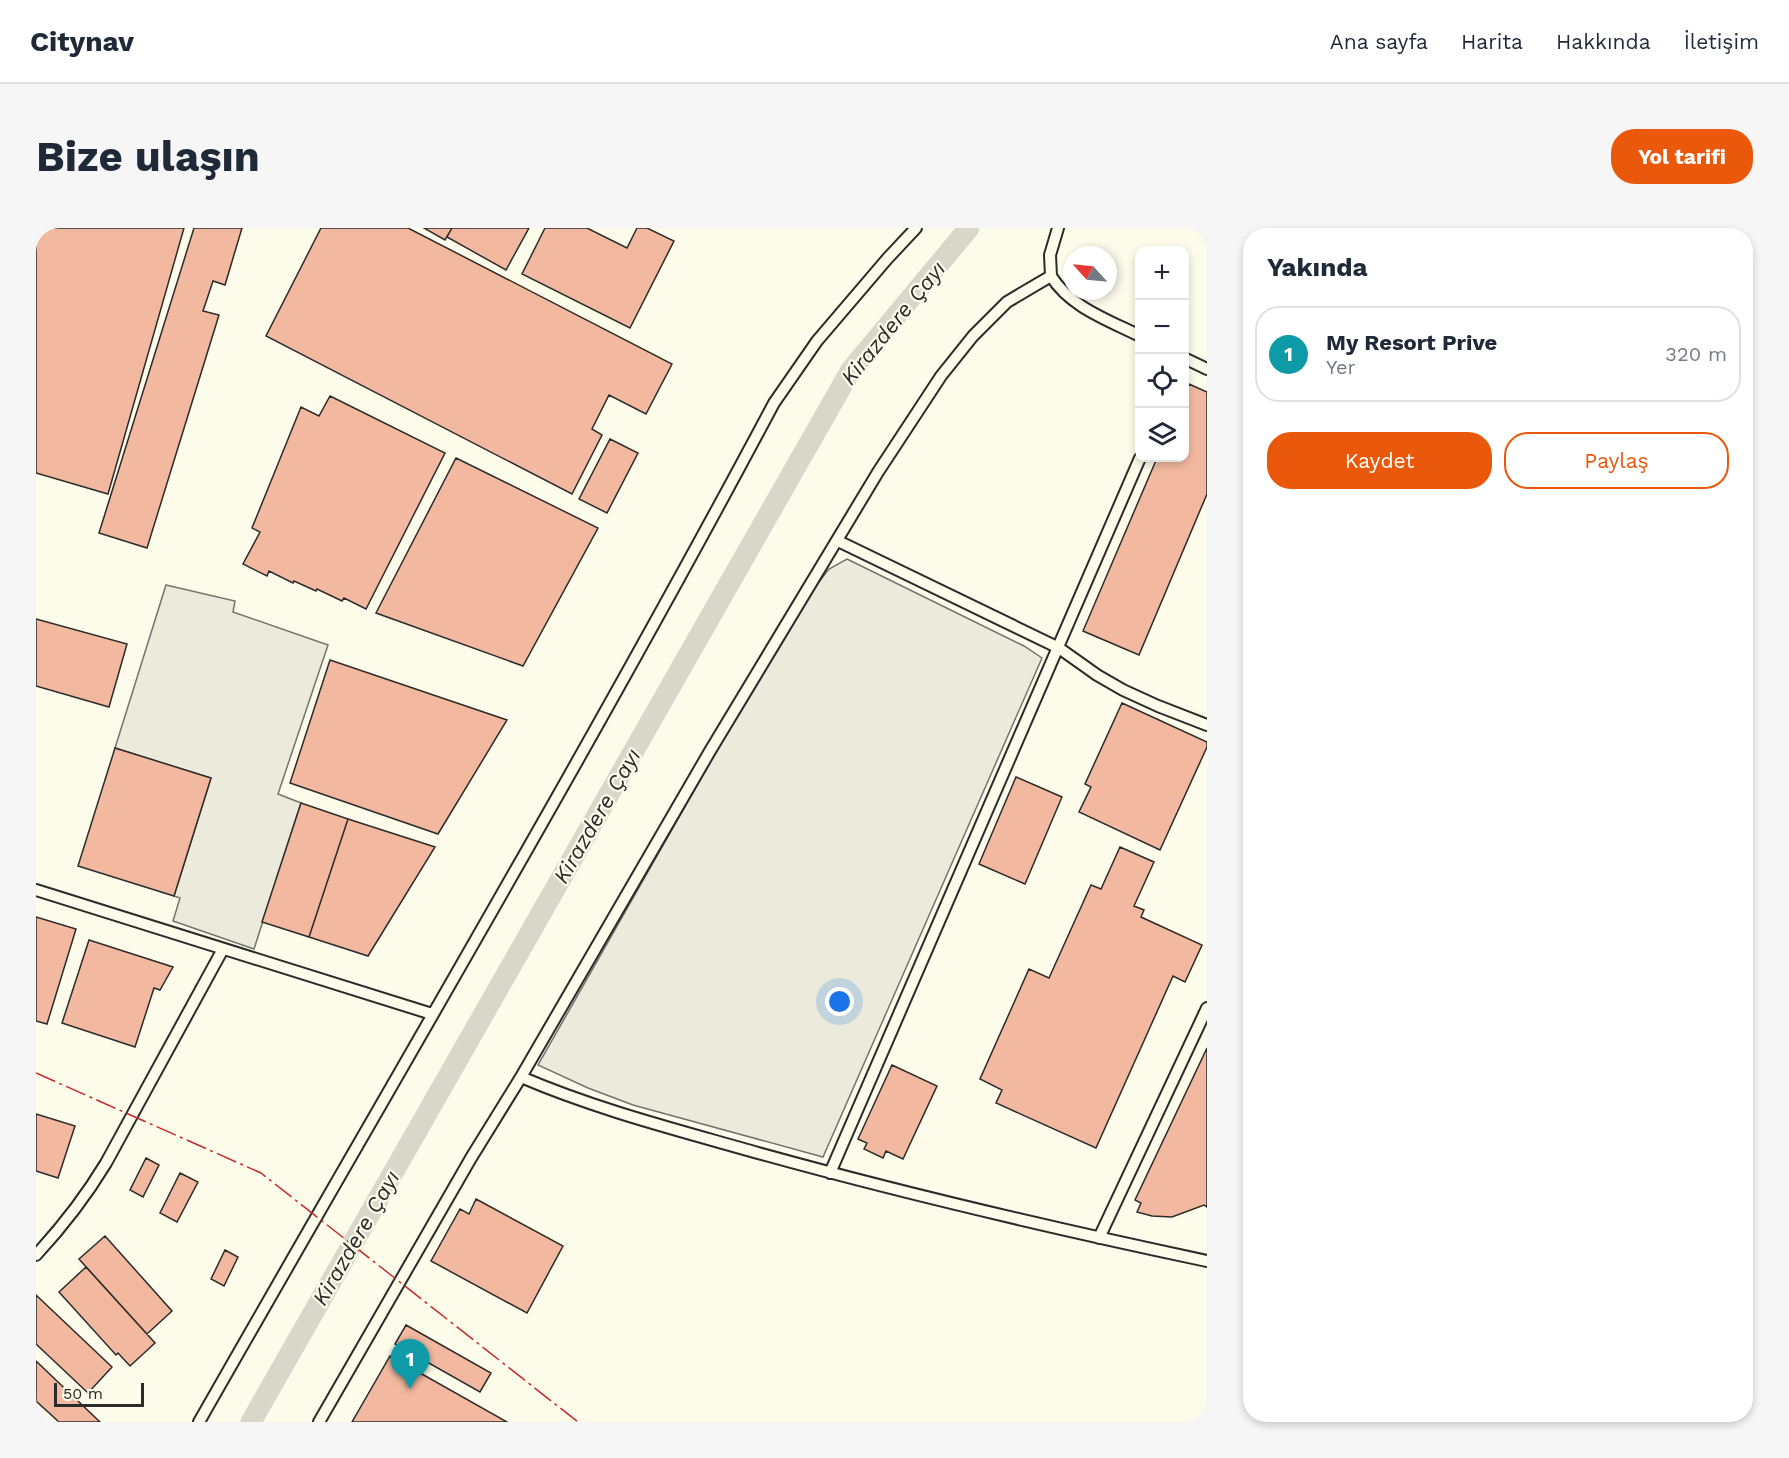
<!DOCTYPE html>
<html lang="tr">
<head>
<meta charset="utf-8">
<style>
	:root { --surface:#fff; --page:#f6f6f7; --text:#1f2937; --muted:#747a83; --line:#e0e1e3; --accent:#ea580c }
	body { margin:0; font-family:"Work Sans",sans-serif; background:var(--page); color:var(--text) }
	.controls { position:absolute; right:18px; top:18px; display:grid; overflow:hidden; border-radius:12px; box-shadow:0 3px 9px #0003 }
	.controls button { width:54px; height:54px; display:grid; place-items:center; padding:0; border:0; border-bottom:2px solid var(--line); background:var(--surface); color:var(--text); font:30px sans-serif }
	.compass { position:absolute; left:1027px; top:18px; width:54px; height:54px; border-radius:50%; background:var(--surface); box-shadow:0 3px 9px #0003; rotate:297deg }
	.scale { position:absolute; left:18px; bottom:15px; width:90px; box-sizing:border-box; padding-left:6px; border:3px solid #2b2b2b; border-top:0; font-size:16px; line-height:21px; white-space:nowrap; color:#2b2b2b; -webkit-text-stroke:4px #fdfbea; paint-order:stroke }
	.you { position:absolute; left:804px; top:774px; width:21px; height:21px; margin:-15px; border:4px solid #fff; border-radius:50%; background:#1a73e8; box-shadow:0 0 0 9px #1a73e833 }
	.badge { display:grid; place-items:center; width:39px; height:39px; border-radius:50%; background:var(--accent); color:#fff; font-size:20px; font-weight:700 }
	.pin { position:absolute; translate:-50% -50px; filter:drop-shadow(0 2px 3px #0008) }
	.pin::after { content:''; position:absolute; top:32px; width:21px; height:18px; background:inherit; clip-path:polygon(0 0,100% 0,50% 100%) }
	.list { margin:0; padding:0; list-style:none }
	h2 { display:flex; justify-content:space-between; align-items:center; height:78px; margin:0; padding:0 24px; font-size:26px }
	h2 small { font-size:20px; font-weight:400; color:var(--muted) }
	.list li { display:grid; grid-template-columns:39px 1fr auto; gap:18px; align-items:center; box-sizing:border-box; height:96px; margin:0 12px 12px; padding:0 12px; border:2px solid var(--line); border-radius:24px }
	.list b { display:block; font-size:22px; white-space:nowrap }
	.list p { margin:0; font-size:20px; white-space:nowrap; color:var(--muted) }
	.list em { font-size:20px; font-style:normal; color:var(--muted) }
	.actions { display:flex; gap:12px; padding:18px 24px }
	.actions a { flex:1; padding:14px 0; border:2px solid var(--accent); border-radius:24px; text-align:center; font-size:21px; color:var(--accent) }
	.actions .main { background:var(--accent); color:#fff }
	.icon { flex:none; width:33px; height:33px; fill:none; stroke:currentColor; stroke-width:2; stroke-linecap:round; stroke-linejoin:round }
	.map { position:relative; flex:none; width:1171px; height:1194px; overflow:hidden; border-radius:24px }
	header { display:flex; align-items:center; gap:36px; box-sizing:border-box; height:84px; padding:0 30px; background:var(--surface); border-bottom:2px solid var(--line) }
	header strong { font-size:28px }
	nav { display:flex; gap:33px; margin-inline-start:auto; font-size:21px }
	.intro { display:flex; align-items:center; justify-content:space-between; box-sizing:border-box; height:144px; padding:0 36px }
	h1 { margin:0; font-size:42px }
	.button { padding:15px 27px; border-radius:24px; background:var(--accent); color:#fff; font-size:21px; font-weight:700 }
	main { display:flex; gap:36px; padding:0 36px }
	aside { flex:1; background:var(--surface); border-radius:24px; box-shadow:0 3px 9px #0003 }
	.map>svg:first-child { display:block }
</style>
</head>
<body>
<header>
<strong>Citynav</strong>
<nav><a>Ana sayfa</a><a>Harita</a><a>Hakkında</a><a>İletişim</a></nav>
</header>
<div class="intro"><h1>Bize ulaşın</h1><a class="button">Yol tarifi</a></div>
<main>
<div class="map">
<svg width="1171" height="1194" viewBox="0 0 1171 1194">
	<rect width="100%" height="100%" fill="#fdfbea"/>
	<path fill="#ecebdb" stroke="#74746e" stroke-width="1.5" d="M811 331 988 418 1006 430 787 929 597 877 552 860 502 837 687 512 776 363 793 341Z
		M130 357 199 373 197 384 292 417 242 566 265 575 218 721 137 693 144 670 138 668 175 550 79 520Z"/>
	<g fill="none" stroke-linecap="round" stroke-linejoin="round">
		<path stroke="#d8d7c9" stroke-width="21" d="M215 1194 815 142 933 0"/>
	</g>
	<path fill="#f2b8a0" stroke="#2b2b2b" stroke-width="1.5" d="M4 0H148L72 266 0 245V13Z
		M158 0H206L189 57 177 53 167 83 183 87 111 320 63 305Z
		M285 0H372L636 136 610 186 573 167 556 201 566 207 536 266 230 108Z
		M388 0H416L409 12Z
		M416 0H493L470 42 411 9Z
		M509 0H551L591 20 601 0H611L638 13 594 100 486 46Z
		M1153 156 1171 164V266L1103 427 1047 403 1121 230H1148V166Z
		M294 168 409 225 330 381 308 370 306 373 281 361 280 363 258 353 257 355 233 343 231 348 207 336 224 304 216 300 265 179 283 188Z
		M574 211 602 225 571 285 543 271Z
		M420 230 562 300 487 438 340 385Z
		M0 391 91 416 73 479 0 458Z
		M294 432 471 492 402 606 254 555Z
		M1086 475 1171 514V519L1124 622 1043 584 1055 559 1049 556Z
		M79 520 175 550 138 668 42 638Z
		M980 549 1026 569 989 656 943 636Z
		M265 575 312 591 273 709 226 694Z
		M312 591 399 619 332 728 273 709Z
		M1084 619 1118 634 1098 678 1108 682 1105 689 1166 717 1149 754 1137 748 1060 920 960 875 966 862 944 851 993 741 1013 750 1055 657 1065 661Z
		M0 689 40 701 11 796 0 793Z
		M53 712 137 739 124 762 118 760 99 819 26 795Z
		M1171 820V979L1168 977 1136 989 1116 988 1101 984 1105 975 1099 972Z
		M856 837 901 858 867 931 850 923 847 930 828 921 831 915 822 911Z
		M0 886 39 898 22 950 0 943Z
		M110 930 123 937 107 969 94 962Z
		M144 945 162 954 141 994 124 985Z
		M440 971 527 1018 491 1085 395 1033 424 981 433 986Z
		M69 1008 136 1083 111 1106 43 1031Z
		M189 1022 202 1029 188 1058 175 1051Z
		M50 1039 119 1115 94 1138 82 1125 80 1127 23 1064Z
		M0 1067 76 1139 52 1165 0 1116Z
		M370 1097 455 1145 444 1164 359 1116Z
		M354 1128 471 1194H316Z
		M0 1133 64 1194H23L0 1173Z"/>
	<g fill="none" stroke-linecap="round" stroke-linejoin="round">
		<defs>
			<path id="minor" d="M1015 48 1014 27 1022 0
				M1148 130 1171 141
				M802 313 1023 420 1061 447 1087 462 1122 478 1171 497
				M0 662 396 786
				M485 849C562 882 642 902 722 925 870 966 1020 1001 1171 1033
				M794 945 1104 230
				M1063 1010 1171 780
				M0 1027C27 998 50 968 70 935L187 721
				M163 1194C356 855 555 519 738 175L781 113 851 31 880 0
				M283 1194 435 930 485 849 674 523 842 244 905 148 937 108 971 74 1015 48C1034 79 1072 92 1104 108"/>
		</defs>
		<use href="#minor" stroke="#2b2b2b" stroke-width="14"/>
		<use href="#minor" stroke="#fdfbea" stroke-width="10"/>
		<path stroke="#c62828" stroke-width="1.5" stroke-dasharray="21 4.5 3 4.5" stroke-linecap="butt" d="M0 845 225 945 542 1194"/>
	</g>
	<g text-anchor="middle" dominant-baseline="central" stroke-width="4.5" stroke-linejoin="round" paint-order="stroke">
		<g font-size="22" font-style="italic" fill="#2b2b2b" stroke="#fdfbea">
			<text transform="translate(857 95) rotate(-51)">Kirazdere Çayı</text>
			<text transform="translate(561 588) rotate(-60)">Kirazdere Çayı</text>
			<text transform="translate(320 1010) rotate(-60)">Kirazdere Çayı</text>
		</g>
	</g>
</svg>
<div class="controls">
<button>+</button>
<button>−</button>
<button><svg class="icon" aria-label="locate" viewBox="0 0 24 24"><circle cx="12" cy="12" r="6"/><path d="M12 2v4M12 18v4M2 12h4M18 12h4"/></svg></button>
<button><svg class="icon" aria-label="layers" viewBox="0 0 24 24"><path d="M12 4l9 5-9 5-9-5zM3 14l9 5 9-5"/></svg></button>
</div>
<svg class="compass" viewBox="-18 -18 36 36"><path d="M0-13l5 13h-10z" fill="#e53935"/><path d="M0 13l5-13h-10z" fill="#747a83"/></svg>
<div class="scale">50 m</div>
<div class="you"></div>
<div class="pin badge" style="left:374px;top:1161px;background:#0f9aa8">1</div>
</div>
<aside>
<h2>Yakında<small></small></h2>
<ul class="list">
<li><span class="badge" style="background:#0f9aa8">1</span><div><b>My Resort Prive</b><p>Yer</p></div><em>320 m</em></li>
</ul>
<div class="actions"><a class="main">Kaydet</a><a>Paylaş</a></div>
</aside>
</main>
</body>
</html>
